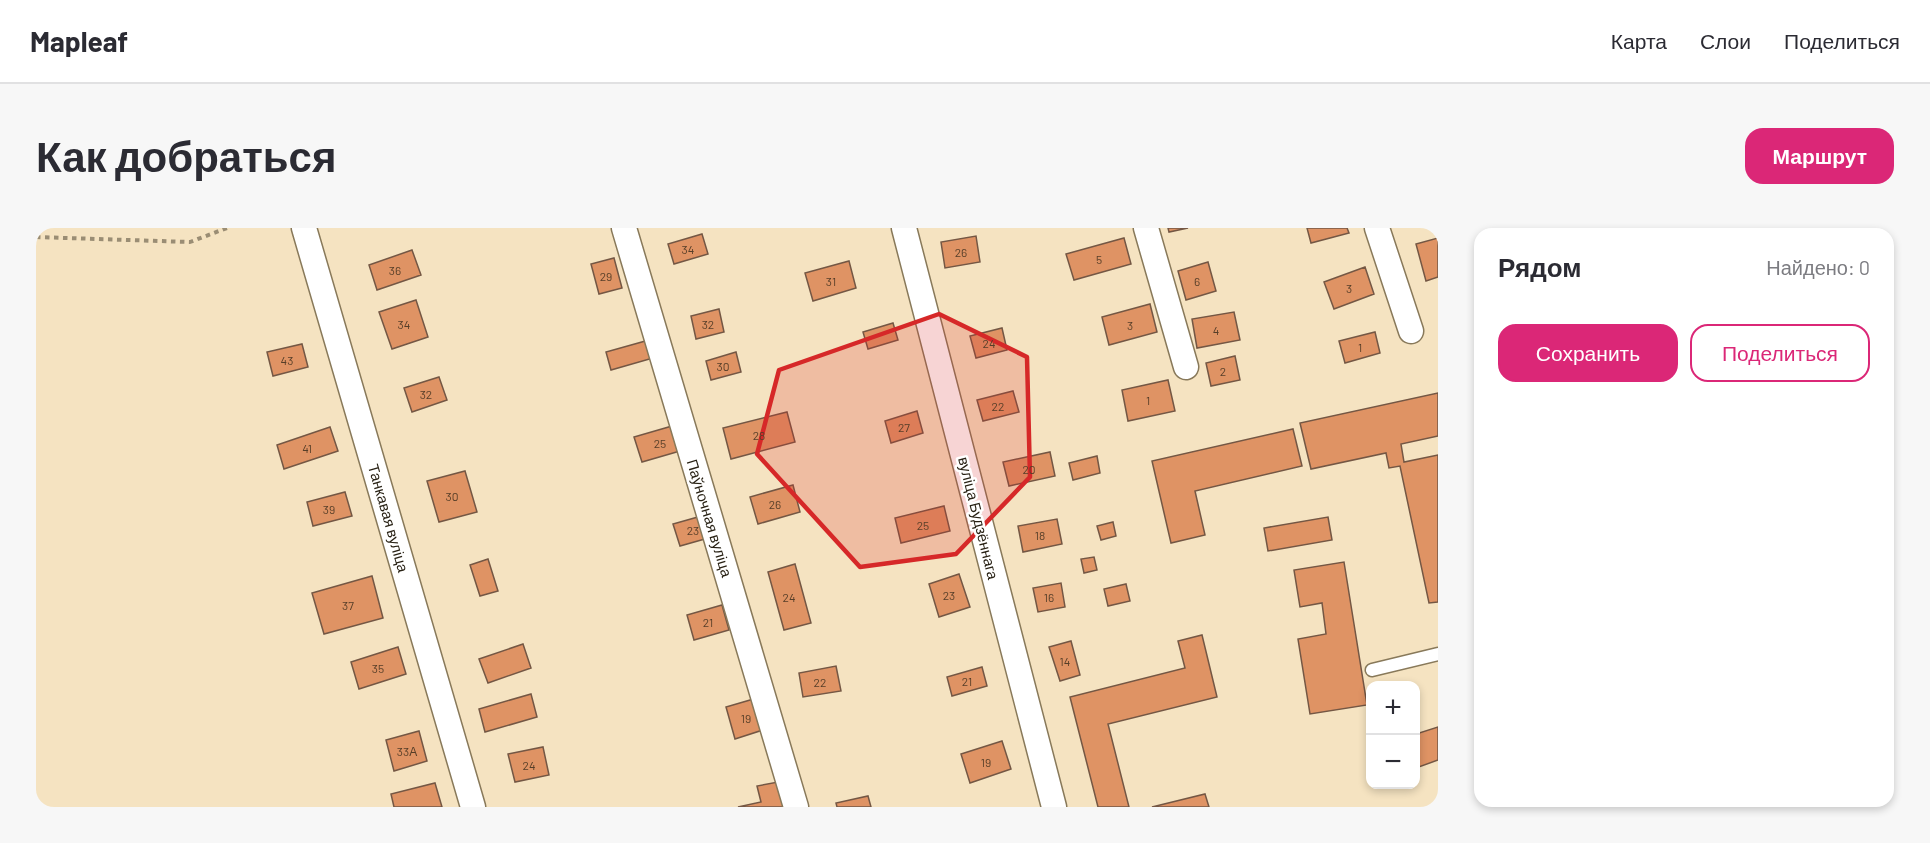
<!DOCTYPE html>
<html lang="ru">
<head>
<meta charset="utf-8">
<style>
	:root { --surface:#fff; --page:#f7f7f7; --text:#2b2b33; --muted:#7c7c81; --line:#e1e1e2; --accent:#db2777 }
	body { margin:0; font-family:Barlow,sans-serif; background:var(--page); color:var(--text) }
	.controls { position:absolute; right:18px; bottom:18px; display:grid; overflow:hidden; border-radius:12px; box-shadow:0 3px 9px #0003 }
	.controls button { width:54px; height:54px; display:grid; place-items:center; padding:0; border:0; border-bottom:2px solid var(--line); background:var(--surface); color:var(--text); font:30px sans-serif }
	.list { margin:0; padding:0; list-style:none }
	h2 { display:flex; justify-content:space-between; align-items:center; height:78px; margin:0; padding:0 24px; font-size:26px }
	h2 small { font-size:20px; font-weight:400; color:var(--muted) }
	.actions { display:flex; gap:12px; padding:18px 24px }
	.actions a { flex:1; padding:14px 0; border:2px solid var(--accent); border-radius:18px; text-align:center; font-size:21px; color:var(--accent) }
	.actions .main { background:var(--accent); color:#fff }
	.map { position:relative; flex:none; width:1402px; height:579px; overflow:hidden; border-radius:18px }
	header { display:flex; align-items:center; gap:36px; box-sizing:border-box; height:84px; padding:0 30px; background:var(--surface); border-bottom:2px solid var(--line) }
	header strong { font-size:28px }
	nav { display:flex; gap:33px; margin-inline-start:auto; font-size:21px }
	.intro { display:flex; align-items:center; justify-content:space-between; box-sizing:border-box; height:144px; padding:0 36px }
	h1 { margin:0; font-size:42px }
	.button { padding:15px 27px; border-radius:18px; background:var(--accent); color:#fff; font-size:21px; font-weight:700 }
	main { display:flex; gap:36px; padding:0 36px }
	aside { flex:1; background:var(--surface); border-radius:18px; box-shadow:0 3px 9px #0003 }
	.map>svg:first-child { display:block }
</style>
</head>
<body>
<header>
<strong>Mapleaf</strong>
<nav><a>Карта</a><a>Слои</a><a>Поделиться</a></nav>
</header>
<div class="intro"><h1>Как добраться</h1><a class="button">Маршрут</a></div>
<main>
<div class="map">
<svg width="1402" height="579" viewBox="0 0 1402 579">
	<rect width="100%" height="100%" fill="#f5e3c1"/>
	<path fill="#df9364" stroke="#745744" stroke-width="1.5" d="M1132 0H1152L1133 4Z
		M1271 0H1311L1313 5 1275 15Z
		M666 6 672 26 638 36 632 16Z
		M940 8 944 34 909 40 905 14Z
		M1088 10 1095 36 1038 52 1030 26Z
		M1402 10V49L1390 53 1380 16Z
		M376 22 385 47 341 62 333 37Z
		M578 30 586 60 563 66 555 36Z
		M813 33 820 60 777 73 769 45Z
		M1172 34 1180 63 1150 72 1142 43Z
		M1329 39 1338 66 1298 81 1288 54Z
		M380 72 392 109 356 121 343 84Z
		M1114 76 1121 104 1073 117 1066 89Z
		M683 81 688 104 660 111 655 88Z
		M1198 84 1204 112 1161 120 1156 91Z
		M857 95 862 112 832 121 827 104Z
		M966 100 971 122 940 130 934 108Z
		M1339 104 1344 125 1309 135 1303 113Z
		M613 112 617 130 575 142 570 124Z
		M266 116 272 139 237 148 231 124Z
		M700 124 705 144 675 152 670 133Z
		M1199 128 1204 152 1175 158 1170 135Z
		M403 149 411 172 376 184 368 160Z
		M1132 152 1139 183 1092 193 1086 162Z
		M977 163 983 184 947 193 941 172Z
		M1402 165V208L1365 216 1368 234 1402 227V374L1393 375 1364 238 1353 240 1350 225 1275 241 1264 195Z
		M881 183 887 205 855 215 849 193Z
		M751 184 759 214 695 231 687 200Z
		M643 196 651 221 606 234 598 209Z
		M294 199 302 223 248 241 241 217Z
		M1257 201 1266 238 1159 263 1169 307 1135 315 1116 233Z
		M1014 224 1019 248 973 258 967 234Z
		M1061 228 1064 245 1037 252 1033 235Z
		M429 243 441 284 403 294 391 253Z
		M757 257 764 284 722 296 714 269Z
		M309 264 316 288 277 298 271 274Z
		M908 278 914 303 865 315 859 290Z
		M669 287 676 309 644 318 637 296Z
		M1292 289 1296 312 1232 323 1228 300Z
		M1021 291 1026 316 987 324 982 298Z
		M1077 294 1080 308 1065 312 1061 298Z
		M1058 329 1061 342 1048 345 1045 331Z
		M452 331 462 363 444 368 434 337Z
		M1308 334 1331 477 1274 486 1262 411 1290 406 1286 375 1264 379 1258 342Z
		M759 336 775 395 748 402 732 344Z
		M923 346 934 379 903 389 893 356Z
		M336 348 347 390 288 406 276 365Z
		M1025 355 1029 379 1002 384 997 360Z
		M1090 356 1094 373 1072 378 1068 361Z
		M686 377 693 402 658 412 651 387Z
		M1166 407 1181 469 1072 496 1093 579H1062L1034 469 1149 440 1142 413Z
		M1035 413 1044 447 1024 453 1013 419Z
		M487 416 495 440 452 455 443 431Z
		M362 419 370 446 323 461 315 434Z
		M800 438 805 463 767 469 763 445Z
		M946 439 951 458 916 468 911 449Z
		M495 466 501 489 449 504 443 481Z
		M721 470 730 501 699 511 690 479Z
		M1402 499V532L1380 540V506Z
		M383 503 391 533 358 543 350 512Z
		M966 513 975 541 934 555 925 526Z
		M507 519 513 547 479 554 472 526Z
		M742 554 750 579H702L725 574 721 558Z
		M399 555 406 579H358L355 566Z
		M1169 566 1173 579H1116Z
		M832 568 835 579H801L800 575Z"/>
	<g fill="none" stroke-linecap="round" stroke-linejoin="round">
		<defs>
			<path id="service" d="M1336 442 1402 426"/>
			<path id="minor" d="M268 0 437 579
				M588 0 760 579
				M868 0 1018 579
				M1110 0 1150 139
				M1341 0 1375 103"/>
		</defs>
		<use href="#service" stroke="#88795a" stroke-width="15"/>
		<use href="#minor" stroke="#88795a" stroke-width="27"/>
		<path stroke="#9a8d74" stroke-width="4" stroke-dasharray="4.5 4.5" stroke-linecap="butt" d="M0 9 154 14 191 0"/>
		<use href="#service" stroke="#fff" stroke-width="12"/>
		<use href="#minor" stroke="#fff" stroke-width="24"/>
	</g>
	<path fill="#d62828" fill-opacity="0.2" stroke="#d62828" stroke-width="4.5" stroke-linejoin="round" d="M903 86 991 129 994 249 920 326 824 339 721 226 743 142Z"/>
	<g text-anchor="middle" dominant-baseline="central" stroke-width="5" stroke-linejoin="round" paint-order="stroke">
		<g font-size="12" fill="#563e28">
			<text x="652" y="21">34</text>
			<text x="925" y="24">26</text>
			<text x="1063" y="31">5</text>
			<text x="359" y="42">36</text>
			<text x="570" y="48">29</text>
			<text x="795" y="53">31</text>
			<text x="1161" y="53">6</text>
			<text x="1313" y="60">3</text>
			<text x="368" y="96">34</text>
			<text x="672" y="96">32</text>
			<text x="1094" y="97">3</text>
			<text x="1180" y="102">4</text>
			<text x="953" y="115">24</text>
			<text x="1324" y="119">1</text>
			<text x="251" y="132">43</text>
			<text x="687" y="138">30</text>
			<text x="1187" y="143">2</text>
			<text x="390" y="166">32</text>
			<text x="1112" y="172">1</text>
			<text x="962" y="178">22</text>
			<text x="868" y="199">27</text>
			<text x="723" y="207">28</text>
			<text x="624" y="215">25</text>
			<text x="271" y="220">41</text>
			<text x="993" y="241">20</text>
			<text x="416" y="268">30</text>
			<text x="739" y="276">26</text>
			<text x="293" y="281">39</text>
			<text x="887" y="297">25</text>
			<text x="657" y="302">23</text>
			<text x="1004" y="307">18</text>
			<text x="913" y="367">23</text>
			<text x="753" y="369">24</text>
			<text x="1013" y="369">16</text>
			<text x="312" y="377">37</text>
			<text x="672" y="394">21</text>
			<text x="1029" y="433">14</text>
			<text x="342" y="440">35</text>
			<text x="931" y="453">21</text>
			<text x="784" y="454">22</text>
			<text x="710" y="490">19</text>
			<text x="371" y="523">33А</text>
			<text x="950" y="534">19</text>
			<text x="493" y="537">24</text>
		</g>
		<g font-size="15" fill="#282114" stroke="#fff">
			<text transform="translate(353 290) rotate(74)">Танкавая вуліца</text>
			<text transform="translate(674 290) rotate(73)">Паўночная вуліца</text>
			<text transform="translate(943 290) rotate(76)">вуліца Будзённага</text>
		</g>
	</g>
</svg>
<div class="controls">
<button>+</button>
<button>−</button>
</div>
</div>
<aside>
<h2>Рядом<small>Найдено: 0</small></h2>
<ul class="list">
</ul>
<div class="actions"><a class="main">Сохранить</a><a>Поделиться</a></div>
</aside>
</main>
</body>
</html>
